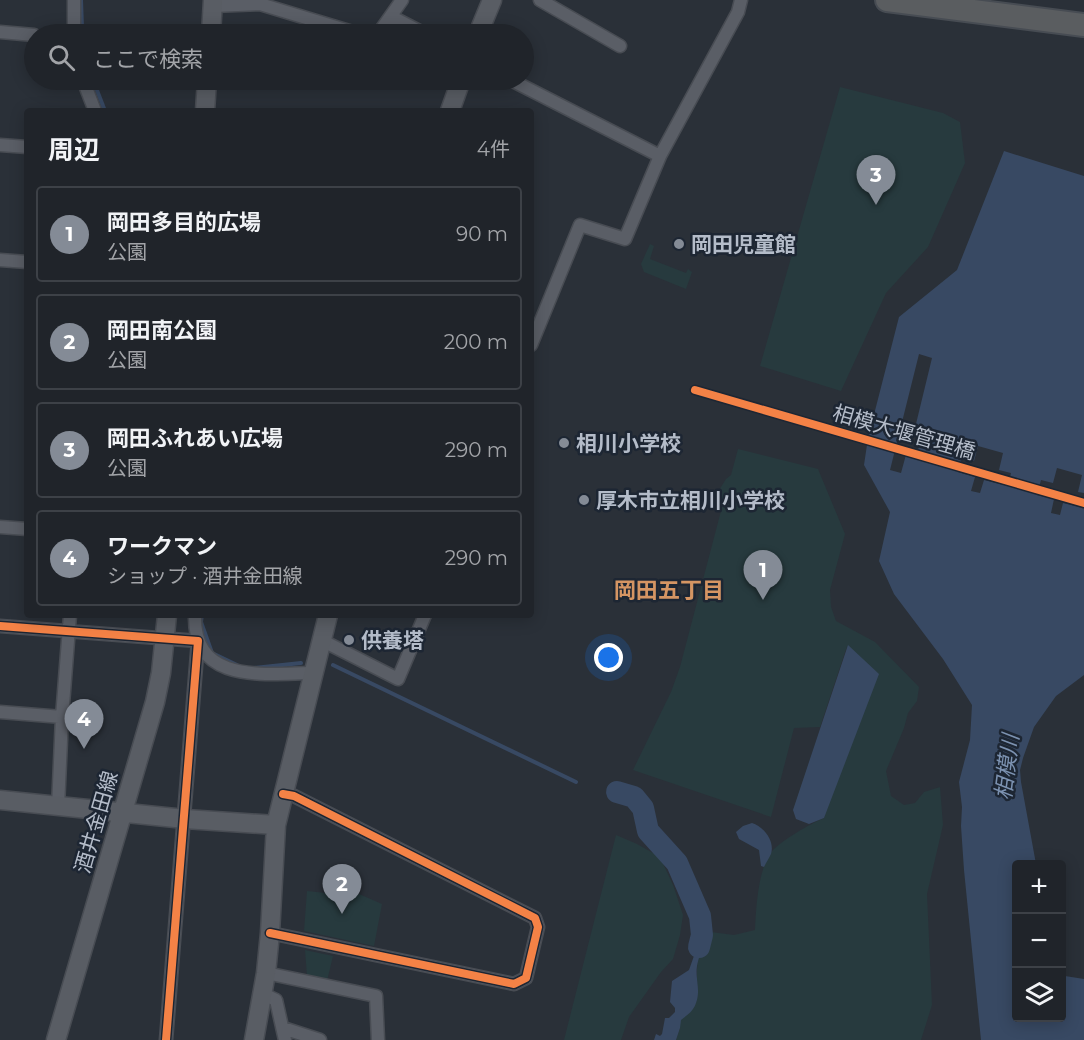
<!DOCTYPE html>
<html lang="ja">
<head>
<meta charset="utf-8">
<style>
	:root { --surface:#20242a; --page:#2d3036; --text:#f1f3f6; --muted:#a2a4a8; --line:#3d4147; --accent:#848b96 }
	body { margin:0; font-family:Montserrat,"Noto Sans JP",sans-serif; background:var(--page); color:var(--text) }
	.controls { position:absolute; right:18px; bottom:18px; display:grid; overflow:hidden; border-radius:6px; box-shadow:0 3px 15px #0003 }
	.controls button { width:54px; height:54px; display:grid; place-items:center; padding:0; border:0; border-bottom:2px solid var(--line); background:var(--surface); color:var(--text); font:30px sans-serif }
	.you { position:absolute; left:609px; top:658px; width:21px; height:21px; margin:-15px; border:4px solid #fff; border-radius:50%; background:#1a73e8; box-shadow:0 0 0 9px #1a73e833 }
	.badge { display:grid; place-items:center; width:39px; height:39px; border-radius:50%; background:var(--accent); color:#fff; font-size:20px; font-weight:700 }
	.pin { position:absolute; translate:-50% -50px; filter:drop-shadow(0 2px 3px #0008) }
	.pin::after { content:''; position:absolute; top:32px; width:21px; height:18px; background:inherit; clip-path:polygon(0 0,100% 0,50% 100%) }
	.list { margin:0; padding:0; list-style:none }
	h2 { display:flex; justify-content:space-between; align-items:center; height:78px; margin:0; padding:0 24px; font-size:26px }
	h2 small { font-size:20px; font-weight:400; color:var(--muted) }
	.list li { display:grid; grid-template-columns:39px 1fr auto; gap:18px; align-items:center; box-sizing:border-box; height:96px; margin:0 12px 12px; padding:0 12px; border:2px solid var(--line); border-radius:6px }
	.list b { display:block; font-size:22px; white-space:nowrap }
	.list p { margin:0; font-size:20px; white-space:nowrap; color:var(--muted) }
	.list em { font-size:20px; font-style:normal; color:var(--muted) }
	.icon { flex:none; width:33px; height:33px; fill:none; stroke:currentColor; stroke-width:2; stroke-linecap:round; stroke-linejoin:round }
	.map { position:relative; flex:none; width:1084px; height:1040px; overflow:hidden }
	.search { position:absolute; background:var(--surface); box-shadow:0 3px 15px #0003; left:24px; top:24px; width:510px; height:66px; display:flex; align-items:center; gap:15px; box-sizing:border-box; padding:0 21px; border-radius:33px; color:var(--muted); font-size:22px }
	.panel { position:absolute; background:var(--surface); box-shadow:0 3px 15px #0003; left:24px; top:108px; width:510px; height:510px; border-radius:6px }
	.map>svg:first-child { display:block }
</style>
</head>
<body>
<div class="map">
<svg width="1084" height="1040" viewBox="0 0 1084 1040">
	<rect width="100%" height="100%" fill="#2a3038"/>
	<path fill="#273a3e" d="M840 87 943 113 960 122 965 163 928 247 886 293 841 391 760 366Z
		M650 244 654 246 650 259 686 273 688 269 692 272 686 289 644 272 641 264Z
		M738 449 818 469 845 534 830 590 831 607 836 621 875 642 919 687 917 701 908 713 904 728 886 771 891 796 904 805 915 803 924 792 940 787 943 825 927 894 932 1005 921 1040H676L680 1028V1020C704 1003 696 993 697 969 698 956 703 944 703 931L734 935 755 930C756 908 758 868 772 851 782 840 810 824 824 818L847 646 820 727 794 728 771 817 633 770 671 692 680 667 721 511 716 495 726 479 731 475Z
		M616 835 637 844 660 857 673 885 683 915 680 935 673 959 661 972 629 1017 621 1040H564Z
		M336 884 382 904 374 946 304 931 307 891 335 894Z
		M305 950 333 956 327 981 307 976Z"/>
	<path fill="#384963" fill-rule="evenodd" d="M1004 151 1084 176V493L1078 492 1082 475 1057 468 1053 483 1041 480 1037 495 1054 499 1051 513 1060 515 1063 503 1084 508V675L1056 696 1034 727 1023 758 1020 770 1021 782 1036 864H1016V1018H1062V966L1065 976 1084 979V1040H981L964 870 961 826 962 807 959 782 970 740 972 705 943 659 894 594 879 561 890 512 864 465 868 438 899 317 957 270ZM919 354 932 358 915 428 923 431 917 454 907 451 901 473 890 470ZM978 446 1003 453 999 470 1011 473 1008 486 984 480 980 493 971 491 975 477 958 472 962 458 974 461Z
		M848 645 879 674 824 818 809 824 796 819 793 810Z
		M752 823C764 827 775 841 771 854 769 858 766 863 764 867L761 866 759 850 739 839 736 832 743 826Z
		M697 916H700C710 931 700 951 697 966 695 979 701 990 696 1003 693 1012 687 1015 681 1020L680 1028 676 1040H654L656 1034 660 1036 662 1034 665 1018H669L675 1012V1008L670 1002 672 981 689 970 701 936C698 930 693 923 697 916Z"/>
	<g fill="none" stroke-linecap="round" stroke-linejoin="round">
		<path stroke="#384963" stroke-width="4" d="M81 0 82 27
			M93 80 105 111
			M202 615 201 622 212 653 237 665
			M333 665 576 782
			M253 668 301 663"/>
		<path stroke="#384963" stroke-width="22" d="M617 792 634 797 643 808 648 831 677 863 700 916 702 935 699 947"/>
		<defs>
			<path id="street" d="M74 0V34
				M540 0 620 46
				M213 6 260 4 359 34
				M392 17 425 34
				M0 32 34 35
				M378 34 402 0
				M83 80 95 111
				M511 80 660 156
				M0 145 27 147
				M0 260 27 262
				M531 345 580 225 625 239 660 156 738 12 741 0
				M0 527 27 529
				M195 615C193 686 267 673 315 673
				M0 626 198 641 166 1040
				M323 641 398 679 425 615
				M0 712 62 717
				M58 807 62 717 70 615
				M270 933 514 984 526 978 538 927 535 918 294 796 283 794
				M266 973 376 996 378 1040
				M263 994 276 1000 285 1040
				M283 1028 320 1040"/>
			<path id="secondary" d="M211 34 213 0
				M478 34 492 0
				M205 111 207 80
				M450 111 461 80
				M0 800 185 819 276 825
				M56 1040 155 702 161 673 167 615
				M254 1040 266 973 270 933 276 825 328 615"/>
			<path id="highway" d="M887 0 1084 25"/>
		</defs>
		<use href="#street" stroke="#484c53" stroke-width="15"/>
		<use href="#secondary" stroke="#484c53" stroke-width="21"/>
		<use href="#highway" stroke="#474c53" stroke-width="26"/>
		<use href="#street" stroke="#5a5e66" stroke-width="12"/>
		<use href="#secondary" stroke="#595d64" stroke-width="18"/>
		<use href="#highway" stroke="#5a5d60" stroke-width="22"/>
		<defs>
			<path id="cycleway" d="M695 390 1084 503
				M0 626 198 641 166 1040
				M270 933 514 984 526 978 538 927 535 918 294 796 283 794"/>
		</defs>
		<use href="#cycleway" stroke="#1d2633" stroke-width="11"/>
		<use href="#cycleway" stroke="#f48246" stroke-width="8"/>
	</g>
	<g fill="#848b96" stroke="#1d2633" stroke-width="2">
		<circle cx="679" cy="244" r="6"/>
		<circle cx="564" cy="443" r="6"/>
		<circle cx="584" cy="500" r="6"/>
		<circle cx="349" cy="640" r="6"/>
	</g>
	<g text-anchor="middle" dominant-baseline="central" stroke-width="5" stroke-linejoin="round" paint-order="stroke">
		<g font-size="21" font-weight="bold" fill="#b4bcc9" stroke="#1d2633" text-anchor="start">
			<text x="691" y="244">岡田児童館</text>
			<text x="576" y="443">相川小学校</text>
			<text x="596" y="500">厚木市立相川小学校</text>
			<text x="361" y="640">供養塔</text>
		</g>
		<g font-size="21" fill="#b4bcc9" stroke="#1d2633">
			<text transform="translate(904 432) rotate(16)">相模大堰管理橋</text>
			<text transform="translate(96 822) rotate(-74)">酒井金田線</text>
		</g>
		<g font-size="22" font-weight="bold" fill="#d59563" stroke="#1d2633">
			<text x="669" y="590">岡田五丁目</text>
		</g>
		<g font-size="22" font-style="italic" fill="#7c92b1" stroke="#1d2633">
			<text transform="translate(1007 767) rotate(-83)">相模川</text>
		</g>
	</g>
</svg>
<div class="controls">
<button>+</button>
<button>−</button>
<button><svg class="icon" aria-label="layers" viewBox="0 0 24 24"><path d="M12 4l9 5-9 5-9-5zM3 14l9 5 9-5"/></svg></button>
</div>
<div class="you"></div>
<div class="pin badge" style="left:763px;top:600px">1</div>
<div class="pin badge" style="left:342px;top:914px">2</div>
<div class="pin badge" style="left:876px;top:205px">3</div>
<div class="pin badge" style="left:84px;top:749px">4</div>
<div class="search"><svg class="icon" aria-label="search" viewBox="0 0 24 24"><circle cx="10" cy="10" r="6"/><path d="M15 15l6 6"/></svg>ここで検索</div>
<section class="panel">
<h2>周辺<small>4件</small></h2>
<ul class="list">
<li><span class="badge">1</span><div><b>岡田多目的広場</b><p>公園</p></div><em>90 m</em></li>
<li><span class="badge">2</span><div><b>岡田南公園</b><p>公園</p></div><em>200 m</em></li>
<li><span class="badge">3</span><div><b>岡田ふれあい広場</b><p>公園</p></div><em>290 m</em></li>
<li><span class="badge">4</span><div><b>ワークマン</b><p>ショップ · 酒井金田線</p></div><em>290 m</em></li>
</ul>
</section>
</div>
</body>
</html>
